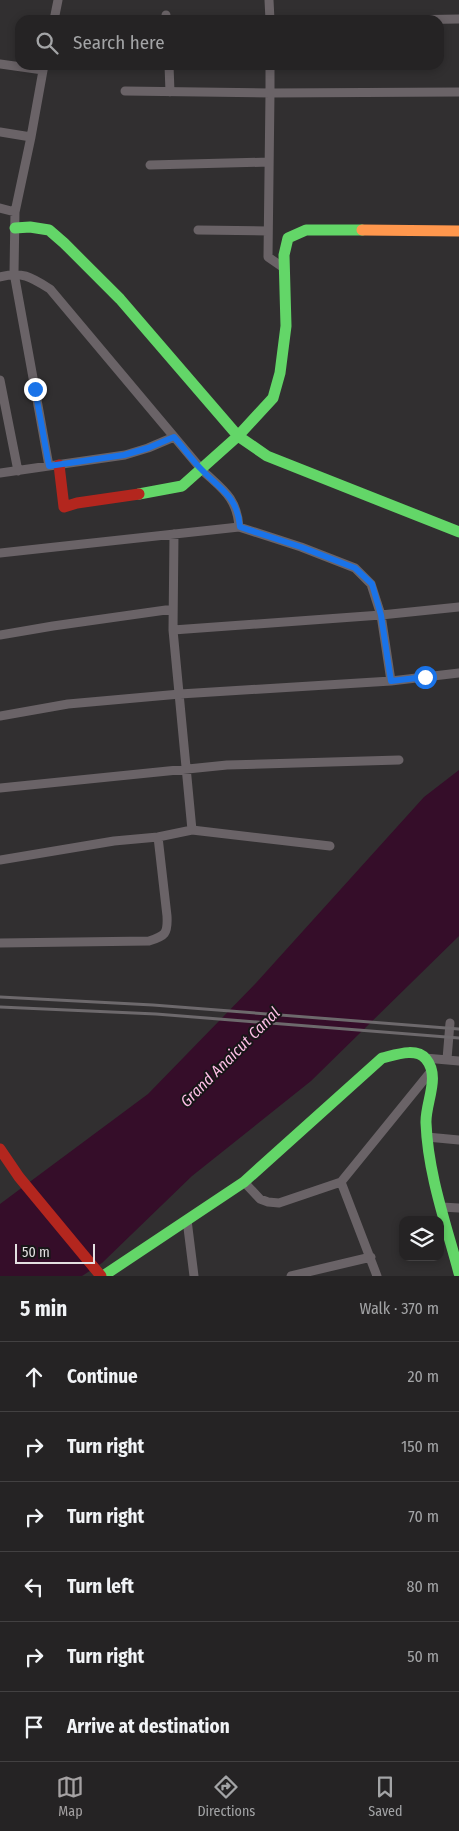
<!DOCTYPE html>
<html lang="en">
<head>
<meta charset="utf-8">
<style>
	:root { --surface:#252324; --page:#2d2b2c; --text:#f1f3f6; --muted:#a3a4a6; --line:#424041; --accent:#a5a2a3 }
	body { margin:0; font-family:"Fira Sans Condensed",sans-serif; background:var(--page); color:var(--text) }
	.controls { position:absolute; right:15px; bottom:15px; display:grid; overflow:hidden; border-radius:10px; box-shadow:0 2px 8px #0003 }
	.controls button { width:45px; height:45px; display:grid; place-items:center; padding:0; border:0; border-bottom:1px solid var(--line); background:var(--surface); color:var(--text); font:25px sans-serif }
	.scale { position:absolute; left:15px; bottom:12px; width:80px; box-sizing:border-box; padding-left:5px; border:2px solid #e3e0e1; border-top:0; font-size:14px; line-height:18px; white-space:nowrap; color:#e3e0e1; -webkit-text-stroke:4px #181618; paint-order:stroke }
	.stop { position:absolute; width:15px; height:15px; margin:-11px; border:4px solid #1a73e8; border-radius:50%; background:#fff }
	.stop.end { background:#1a73e8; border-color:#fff; box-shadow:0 1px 5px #0008 }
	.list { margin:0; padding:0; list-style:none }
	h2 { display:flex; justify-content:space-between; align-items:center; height:65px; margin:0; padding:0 20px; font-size:21px }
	h2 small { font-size:16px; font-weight:400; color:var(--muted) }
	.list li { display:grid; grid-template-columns:32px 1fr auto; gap:15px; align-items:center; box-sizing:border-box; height:70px; padding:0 20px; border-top:1px solid var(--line) }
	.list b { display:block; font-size:19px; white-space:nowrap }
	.list em { font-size:16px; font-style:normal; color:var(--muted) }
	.icon { flex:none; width:28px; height:28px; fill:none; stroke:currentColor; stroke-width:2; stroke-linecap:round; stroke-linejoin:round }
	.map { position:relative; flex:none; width:459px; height:1276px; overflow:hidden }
	.search { position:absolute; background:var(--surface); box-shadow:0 2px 8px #0003; left:15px; right:15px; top:15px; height:55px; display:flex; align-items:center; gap:12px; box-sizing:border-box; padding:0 18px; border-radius:15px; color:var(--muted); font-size:19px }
	.sheet { height:485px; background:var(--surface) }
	nav { display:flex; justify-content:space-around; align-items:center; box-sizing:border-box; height:70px; border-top:1px solid var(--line); background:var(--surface); font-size:14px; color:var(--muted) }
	nav a { display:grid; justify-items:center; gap:2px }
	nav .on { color:var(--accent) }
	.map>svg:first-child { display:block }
</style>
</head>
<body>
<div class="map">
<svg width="459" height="1276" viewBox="0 0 459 1276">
	<rect width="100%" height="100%" fill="#312f30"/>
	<path fill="#350d29" d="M459 770V936L311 1081 192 1176 102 1263 82 1276H0V1204L148 1094 256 983 424 797Z"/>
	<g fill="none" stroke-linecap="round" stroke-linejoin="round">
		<path stroke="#6a6367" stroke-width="9" d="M269 0 270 20
			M166 15V20
			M54 20 58 0
			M399 20 459 19
			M0 64 43 70
			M44 65 31 137 15 212 14 273 49 466
			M169 65 170 92
			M270 65V93L459 92
			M125 91 270 93 268 257 284 268
			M0 132 31 137
			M150 165 269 162
			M0 208 15 212
			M198 230 268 231
			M0 277C22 271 31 277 50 289L202 470C222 489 237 497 239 527
			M0 380 18 471
			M0 473 125 455 148 448 174 437
			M0 553 239 527 301 547 355 568 371 584 381 615 391 681
			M173 630 381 615 459 607
			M0 635 53 626 173 609
			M0 716 68 704 180 694 391 681 459 673
			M0 788 227 765 399 760
			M192 830 330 846
			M0 860 114 841 158 837 192 830 173 630 174 534
			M0 943 149 941C165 936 168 934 167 916L158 837
			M425 1058 459 1061
			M447 1059 450 1023
			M427 1137 459 1140
			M244 1182 260 1199 268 1202 279 1203 341 1182 432 1070
			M341 1182 377 1276
			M442 1207 459 1208
			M187 1220 194 1276
			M291 1276 371 1257"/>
		<path stroke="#63d668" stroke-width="11" d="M15 228 30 227 49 230 64 243 120 299 238 436 267 456 459 532
			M139 494 182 486 238 436 273 398 280 373 286 326 284 255 288 238 306 230H362
			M103 1276 244 1182 382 1058C395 1055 416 1047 426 1059 441 1077 425 1103 426 1123 428 1174 446 1224 459 1273"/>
		<path stroke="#ff974d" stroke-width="11" d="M362 230 459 231"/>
		<path stroke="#b3261e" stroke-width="11" d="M59 465 64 507 77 503 139 494
			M0 1149 19 1177 101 1276"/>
		<path stroke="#6d696c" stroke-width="3" d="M0 997 153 1005 459 1029
			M0 1007 156 1014 459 1038"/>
	</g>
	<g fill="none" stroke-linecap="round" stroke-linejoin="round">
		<path stroke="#1a73e8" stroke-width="6" d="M35 389 49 466 124 455 148 448 174 437C184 448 192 460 202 470 222 491 237 496 240 527L301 547 355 568 372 584 381 615 391 681 425 677"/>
	</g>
	<g text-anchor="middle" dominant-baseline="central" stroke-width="4" stroke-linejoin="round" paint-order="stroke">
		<g font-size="16" font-style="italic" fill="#fdbee5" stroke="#181618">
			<text transform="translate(230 1057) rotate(-45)">Grand Anaicut Canal</text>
		</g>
	</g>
</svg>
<div class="controls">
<button><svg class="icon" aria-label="layers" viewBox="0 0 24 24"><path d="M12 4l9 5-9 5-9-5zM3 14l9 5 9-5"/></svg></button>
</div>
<div class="scale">50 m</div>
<div class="stop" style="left:425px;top:677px"></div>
<div class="stop end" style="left:35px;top:389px"></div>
<div class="search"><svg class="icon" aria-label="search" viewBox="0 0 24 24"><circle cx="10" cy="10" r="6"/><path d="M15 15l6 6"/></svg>Search here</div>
</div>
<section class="sheet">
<h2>5 min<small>Walk · 370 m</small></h2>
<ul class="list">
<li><svg class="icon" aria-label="ahead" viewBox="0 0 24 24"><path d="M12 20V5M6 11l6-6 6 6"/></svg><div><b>Continue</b></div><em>20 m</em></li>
<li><svg class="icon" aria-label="right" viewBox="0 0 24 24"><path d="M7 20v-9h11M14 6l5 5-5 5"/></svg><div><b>Turn right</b></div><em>150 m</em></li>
<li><svg class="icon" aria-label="right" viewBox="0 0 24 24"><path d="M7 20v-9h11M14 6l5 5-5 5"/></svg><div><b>Turn right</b></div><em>70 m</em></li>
<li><svg class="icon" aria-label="left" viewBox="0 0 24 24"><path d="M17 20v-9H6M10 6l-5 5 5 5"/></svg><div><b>Turn left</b></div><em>80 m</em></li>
<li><svg class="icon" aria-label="right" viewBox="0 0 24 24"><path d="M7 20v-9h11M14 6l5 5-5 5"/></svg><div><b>Turn right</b></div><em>50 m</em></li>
<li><svg class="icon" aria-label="arrive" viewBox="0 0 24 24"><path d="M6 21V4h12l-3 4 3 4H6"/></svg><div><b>Arrive at destination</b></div></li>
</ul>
</section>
<nav>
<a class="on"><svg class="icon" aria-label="map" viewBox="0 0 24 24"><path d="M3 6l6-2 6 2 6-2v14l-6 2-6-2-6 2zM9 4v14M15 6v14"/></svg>Map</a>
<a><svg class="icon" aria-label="directions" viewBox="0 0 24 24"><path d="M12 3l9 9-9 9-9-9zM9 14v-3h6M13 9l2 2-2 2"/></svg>Directions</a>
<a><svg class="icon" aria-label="saved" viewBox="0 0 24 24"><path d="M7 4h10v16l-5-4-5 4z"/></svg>Saved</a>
</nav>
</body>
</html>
